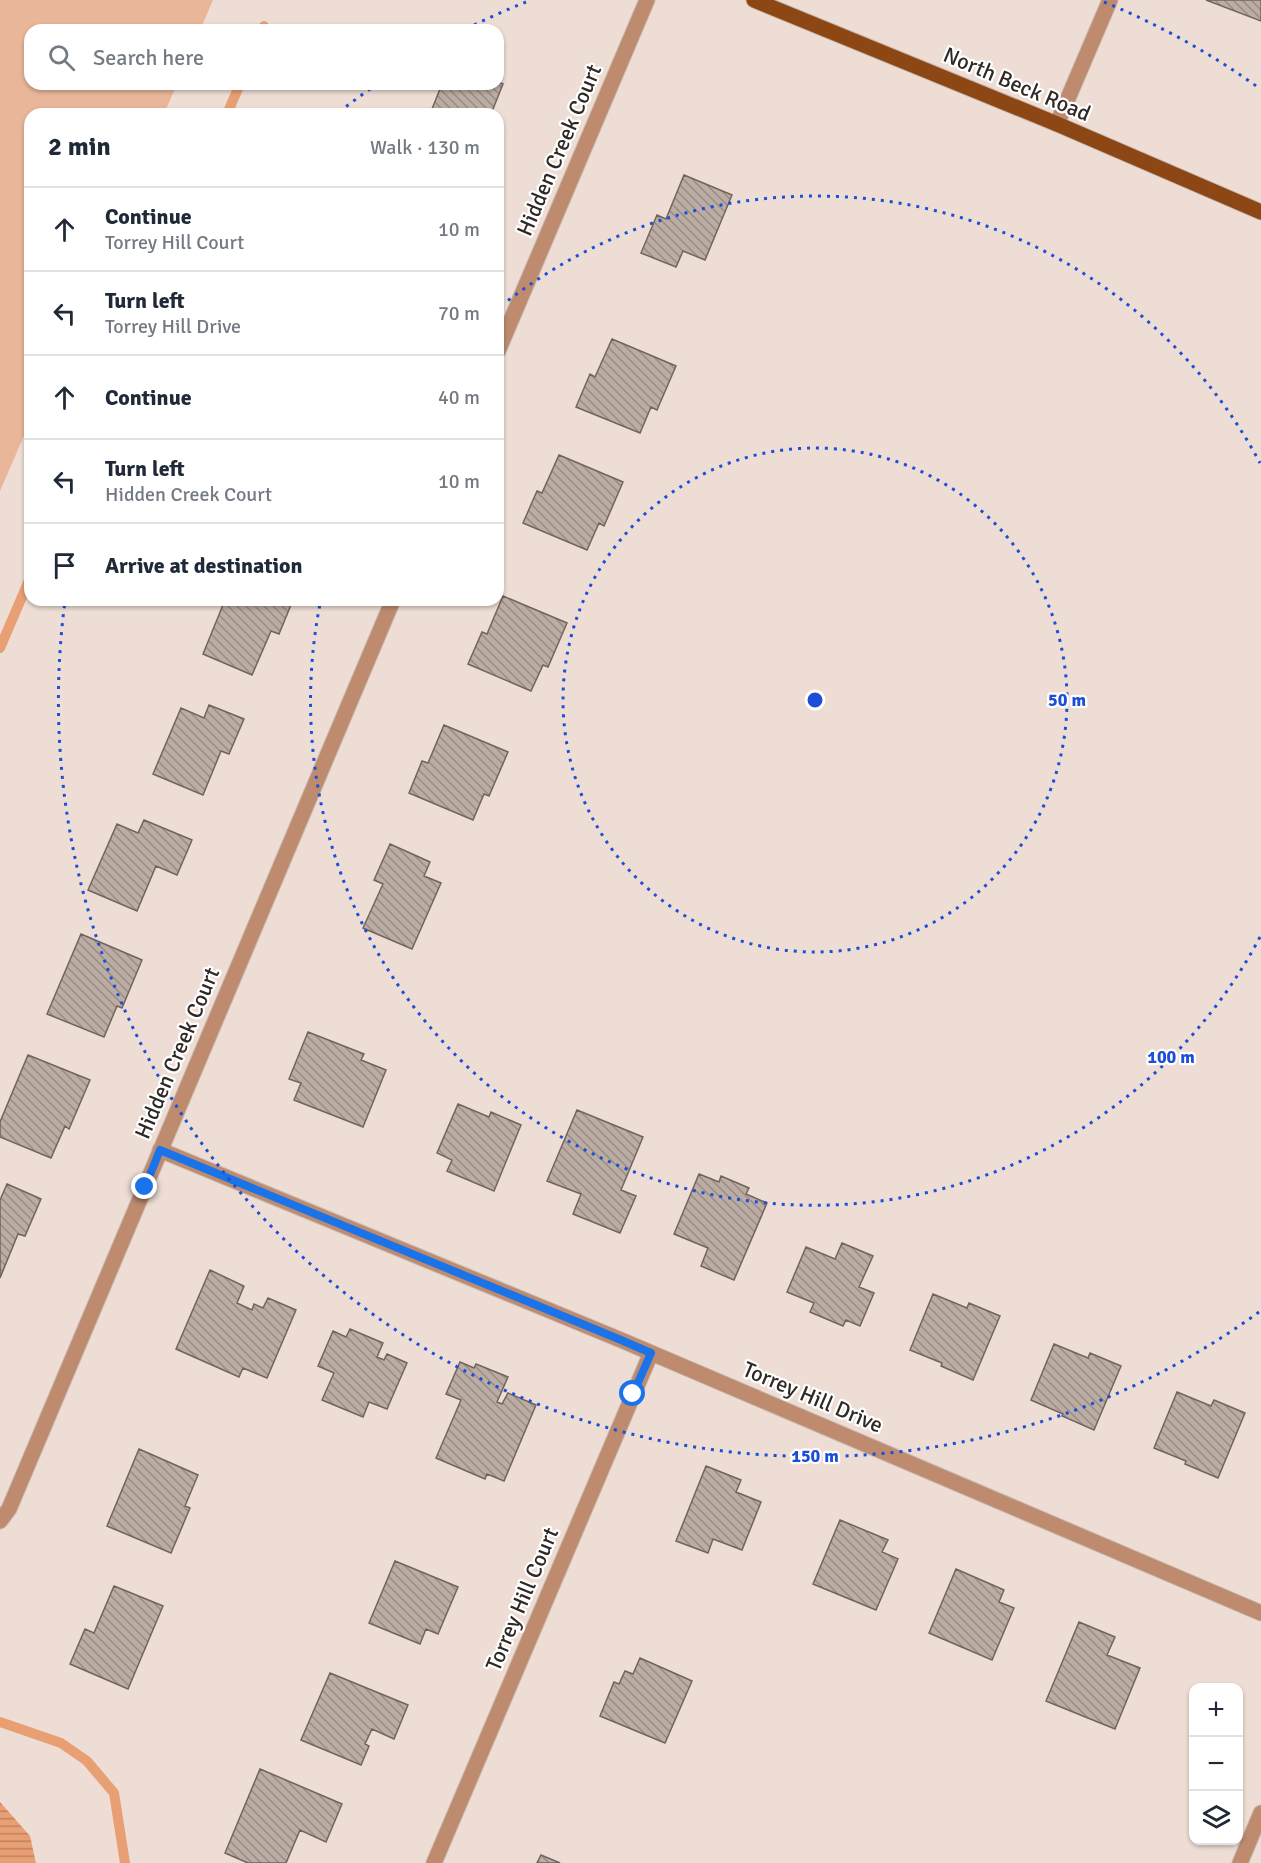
<!DOCTYPE html>
<html lang="en">
<head>
<meta charset="utf-8">
<style>
	:root { --surface:#fff; --page:#f6f6f7; --text:#1f2937; --muted:#747a83; --line:#e0e1e3 }
	body { margin:0; font-family:Signika,sans-serif; background:var(--page); color:var(--text) }
	.controls { position:absolute; right:18px; bottom:18px; display:grid; overflow:hidden; border-radius:12px; box-shadow:0 2px 4px #0004 }
	.controls button { width:54px; height:54px; display:grid; place-items:center; padding:0; border:0; border-bottom:2px solid var(--line); background:var(--surface); color:var(--text); font:30px sans-serif }
	.stop { position:absolute; width:18px; height:18px; margin:-14px; border:4px solid #1a73e8; border-radius:50%; background:#fff }
	.stop.end { background:#1a73e8; border-color:#fff; box-shadow:0 2px 6px #0008 }
	.list { margin:0; padding:0; list-style:none }
	h2 { display:flex; justify-content:space-between; align-items:center; height:78px; margin:0; padding:0 24px; font-size:26px }
	h2 small { font-size:20px; font-weight:400; color:var(--muted) }
	.list li { display:grid; grid-template-columns:39px 1fr auto; gap:18px; align-items:center; box-sizing:border-box; height:84px; padding:0 24px; border-top:2px solid var(--line) }
	.list b { display:block; font-size:22px; white-space:nowrap }
	.list p { margin:0; font-size:20px; white-space:nowrap; color:var(--muted) }
	.list em { font-size:20px; font-style:normal; color:var(--muted) }
	.icon { flex:none; width:33px; height:33px; fill:none; stroke:currentColor; stroke-width:2; stroke-linecap:round; stroke-linejoin:round }
	.map { position:relative; flex:none; width:1261px; height:1863px; overflow:hidden }
	.search { position:absolute; background:var(--surface); box-shadow:0 2px 4px #0004; left:24px; top:24px; width:480px; height:66px; display:flex; align-items:center; gap:15px; box-sizing:border-box; padding:0 21px; border-radius:18px; color:var(--muted); font-size:22px }
	.panel { position:absolute; background:var(--surface); box-shadow:0 2px 4px #0004; left:24px; top:108px; width:480px; height:498px; border-radius:18px }
	.map>svg:first-child { display:block }
</style>
</head>
<body>
<div class="map">
<svg width="1261" height="1863" viewBox="0 0 1261 1863">
	<defs>
		<pattern id="water-rules" width="6" height="5" patternUnits="userSpaceOnUse" patternTransform="scale(1.5)"><rect width="6" height="5" fill="#e99f74"/><path d="M0 2.5h6" fill="none" stroke="#bd825f"/></pattern>
		<pattern id="building-back-hatch" width="6" height="6" patternUnits="userSpaceOnUse" patternTransform="scale(1.5)"><rect width="6" height="6" fill="#bbaca4"/><path d="M-1 5l2 2M0 0l6 6M5-1l2 2" fill="none" stroke="#988c85"/></pattern>
	</defs>
	<rect width="100%" height="100%" fill="#edddd4"/>
	<path fill="#e9b699" d="M0 0H213L200 30H30V84H177L164 114H30V422L0 491Z"/>
	<path fill="url(#water-rules)" d="M0 1802 30 1836 36 1863H0Z"/>
	<g fill="none" stroke-linecap="round" stroke-linejoin="round">
		<path stroke="#e99f74" stroke-width="10" d="M263 30 264 26
			M227 114 240 84
			M0 648 30 578
			M0 1722 61 1743 87 1761 114 1793 125 1863"/>
	</g>
	<path fill="url(#building-back-hatch)" stroke="#72645c" stroke-width="1.5" d="M1206 0H1261V21Z
		M498 82 503 84 491 114H430L442 84H498Z
		M684 175 732 195 705 260 683 251 676 267 641 253 657 215 666 219Z
		M612 339 676 366 657 410 651 407 640 433 576 407 590 374 595 377Z
		M559 455 623 482 604 526 599 523 587 550 523 523 537 491 542 493Z
		M503 596 567 623 548 667 543 665 531 691 468 664 482 632 487 634Z
		M225 600H293L279 634 271 631 252 675 203 654Z
		M209 705 244 719 229 754 221 751 203 795 153 774 181 708 204 718Z
		M444 725 508 752 489 796 484 794 473 820 409 793 422 761 428 763Z
		M144 820 192 840 177 875 156 866 137 911 88 890 117 824 138 833Z
		M390 844 430 862 424 876 441 883 412 949 363 928 383 884 374 880Z
		M81 934 142 960 122 1008 117 1006 104 1037 47 1014Z
		M308 1032 364 1054 361 1060 386 1070 363 1127 294 1100 301 1083 289 1079Z
		M28 1055 90 1080 69 1129 65 1126 51 1158 0 1137V1122Z
		M458 1104 489 1117 491 1112 521 1125 494 1191 447 1171 452 1160 437 1153Z
		M577 1110 643 1137 621 1190 636 1196 620 1233 573 1214 581 1194 547 1181Z
		M699 1174 719 1182 721 1176 749 1188 746 1194 767 1203 734 1280 701 1266 708 1248 674 1234Z
		M7 1184 41 1199 25 1236 18 1234 0 1278V1200Z
		M842 1243 873 1256 859 1287 874 1293 860 1326 846 1320 843 1326 810 1312 814 1303 787 1292 806 1247 835 1259Z
		M210 1270 244 1286 237 1303 252 1310 254 1304 263 1308 268 1298 296 1310 267 1378 243 1368 239 1377 176 1349Z
		M933 1294 967 1308 969 1303 1000 1316 973 1380 941 1366 942 1363 910 1350Z
		M350 1329 383 1343 377 1357 384 1360 387 1354 407 1363 387 1409 369 1402 363 1417 322 1400 334 1373 318 1366 333 1331 346 1337Z
		M1054 1344 1088 1358 1090 1353 1121 1366 1094 1430 1062 1416 1063 1414 1031 1400Z
		M460 1362 474 1368 476 1364 508 1377 497 1402 502 1404 508 1393 536 1405 504 1481 487 1474 485 1479 436 1458 461 1400 446 1394Z
		M1177 1392 1211 1406 1214 1400 1245 1413 1218 1478 1185 1464 1186 1461 1154 1448Z
		M139 1449 198 1475 185 1506 190 1508 171 1553 107 1526Z
		M706 1466 741 1480 736 1492 761 1502 742 1550 713 1539 708 1553 676 1541Z
		M840 1520 888 1540 882 1552 898 1559 876 1610 813 1584Z
		M395 1561 458 1587 438 1634 426 1629 420 1644 369 1623Z
		M956 1569 1004 1590 999 1602 1014 1608 992 1660 929 1633Z
		M114 1586 163 1606 128 1689 70 1664 85 1629 94 1633Z
		M1079 1622 1115 1637 1107 1655 1140 1668 1115 1729 1046 1701Z
		M640 1658 692 1681 665 1743 600 1716 614 1682 619 1684 625 1671 633 1674Z
		M330 1673 408 1705 394 1739 372 1729 365 1744 369 1746 361 1765 301 1740Z
		M260 1769 342 1804 326 1842 300 1830 286 1863H248L225 1853Z
		M541 1855 560 1863H537Z"/>
	<g fill="none" stroke-linecap="round" stroke-linejoin="round">
		<defs>
			<path id="minor" d="M1057 124 1110 0
				M498 351 647 0
				M160 1150 621 1340 1261 1613
				M0 1521 9 1509 393 600
				M434 1863 651 1353
				M1240 1863 1261 1813"/>
			<path id="major" d="M754 0 1057 124 1261 212"/>
		</defs>
		<use href="#minor" stroke="#c7b9b1" stroke-width="17"/>
		<use href="#major" stroke="#c7b9b1" stroke-width="17"/>
		<use href="#minor" stroke="#be8b6e" stroke-width="15"/>
		<use href="#major" stroke="#8d4715" stroke-width="15"/>
	</g>
	<g fill="none" stroke-linecap="round" stroke-linejoin="round">
		<path stroke="#1a73e8" stroke-width="8" d="M145 1187 160 1150 621 1340 651 1353 633 1394"/>
	</g>
	<g fill="none" stroke="#1d4ed8" stroke-width="3" stroke-dasharray="3 6">
		<circle cx="815" cy="700" r="252"/>
		<path d="M1260 937A504 504 0 0 1 320 604M501 306A504 504 0 0 1 1260 463"/>
		<path d="M1259 1312A756 756 0 0 1 65 601M339 112A756 756 0 0 1 376 85M466 29A756 756 0 0 1 526 2M1104 2A756 756 0 0 1 1259 88"/>
	</g>
	<g text-anchor="middle" dominant-baseline="central" stroke-width="4.5" stroke-linejoin="round" paint-order="stroke">
		<g font-size="22" fill="#2f2926" stroke="#fff">
			<text transform="translate(1017 84) rotate(23)">North Beck Road</text>
			<text transform="translate(559 150) rotate(-67)">Hidden Creek Court</text>
			<text transform="translate(177 1053) rotate(-67)">Hidden Creek Court</text>
			<text transform="translate(813 1397) rotate(23)">Torrey Hill Drive</text>
			<text transform="translate(522 1599) rotate(-67)">Torrey Hill Court</text>
		</g>
	</g>
	<circle cx="815" cy="700" r="9" fill="#1d4ed8" stroke="#fff" stroke-width="3"/>
	<g font-size="18" text-anchor="middle" font-weight="bold" fill="#1d4ed8" stroke="#fff" stroke-width="4.5" stroke-linejoin="round" paint-order="stroke">
		<text x="1067" y="706">50 m</text>
		<text x="1171" y="1063">100 m</text>
		<text x="815" y="1462">150 m</text>
	</g>
</svg>
<div class="controls">
<button>+</button>
<button>−</button>
<button><svg class="icon" aria-label="layers" viewBox="0 0 24 24"><path d="M12 4l9 5-9 5-9-5zM3 14l9 5 9-5"/></svg></button>
</div>
<div class="stop" style="left:633px;top:1394px"></div>
<div class="stop end" style="left:145px;top:1187px"></div>
<div class="search"><svg class="icon" aria-label="search" viewBox="0 0 24 24"><circle cx="10" cy="10" r="6"/><path d="M15 15l6 6"/></svg>Search here</div>
<section class="panel">
<h2>2 min<small>Walk · 130 m</small></h2>
<ul class="list">
<li><svg class="icon" aria-label="ahead" viewBox="0 0 24 24"><path d="M12 20V5M6 11l6-6 6 6"/></svg><div><b>Continue</b><p>Torrey Hill Court</p></div><em>10 m</em></li>
<li><svg class="icon" aria-label="left" viewBox="0 0 24 24"><path d="M17 20v-9H6M10 6l-5 5 5 5"/></svg><div><b>Turn left</b><p>Torrey Hill Drive</p></div><em>70 m</em></li>
<li><svg class="icon" aria-label="ahead" viewBox="0 0 24 24"><path d="M12 20V5M6 11l6-6 6 6"/></svg><div><b>Continue</b></div><em>40 m</em></li>
<li><svg class="icon" aria-label="left" viewBox="0 0 24 24"><path d="M17 20v-9H6M10 6l-5 5 5 5"/></svg><div><b>Turn left</b><p>Hidden Creek Court</p></div><em>10 m</em></li>
<li><svg class="icon" aria-label="arrive" viewBox="0 0 24 24"><path d="M6 21V4h12l-3 4 3 4H6"/></svg><div><b>Arrive at destination</b></div></li>
</ul>
</section>
</div>
</body>
</html>
